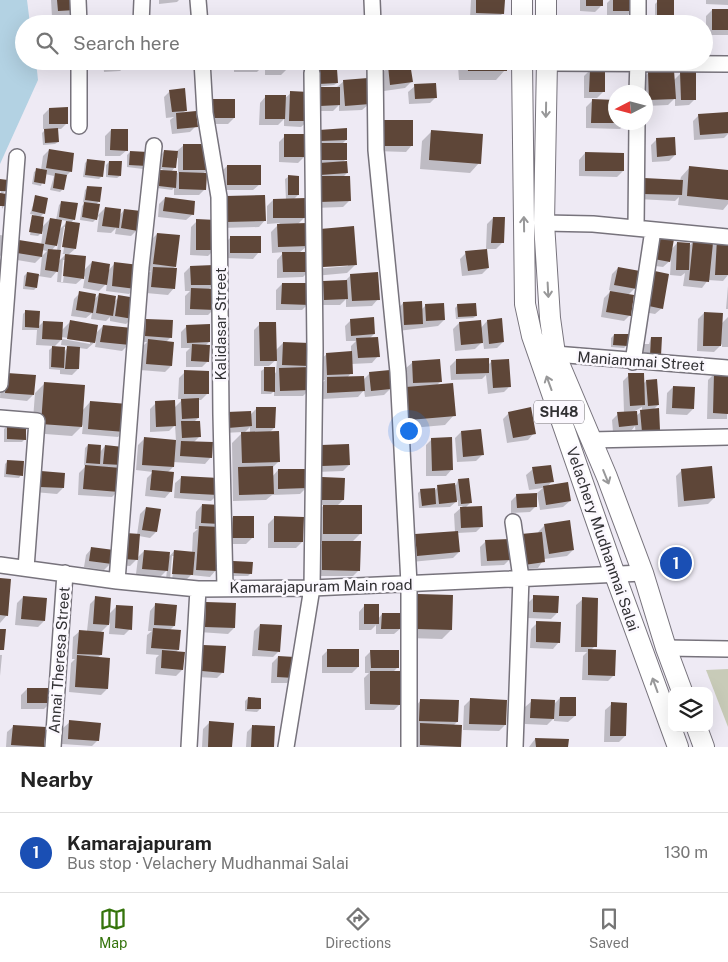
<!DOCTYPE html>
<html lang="en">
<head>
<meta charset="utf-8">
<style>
	:root { --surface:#fff; --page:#f2f2f2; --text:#222; --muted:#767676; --line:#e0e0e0; --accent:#35740c }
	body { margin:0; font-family:"Public Sans",sans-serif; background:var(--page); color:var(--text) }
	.controls { position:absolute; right:15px; bottom:15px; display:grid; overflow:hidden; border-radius:10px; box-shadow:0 5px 20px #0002 }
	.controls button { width:45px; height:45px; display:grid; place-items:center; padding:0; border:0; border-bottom:1px solid var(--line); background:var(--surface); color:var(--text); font:25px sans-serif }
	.compass { position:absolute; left:608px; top:85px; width:45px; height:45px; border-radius:50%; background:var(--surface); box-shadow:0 5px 20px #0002; rotate:264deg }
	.you { position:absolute; left:408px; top:430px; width:18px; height:18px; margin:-12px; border:4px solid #fff; border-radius:50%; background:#1a73e8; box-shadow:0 0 0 8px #1a73e833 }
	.badge { display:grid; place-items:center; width:32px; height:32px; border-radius:50%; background:var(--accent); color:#fff; font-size:16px; font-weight:700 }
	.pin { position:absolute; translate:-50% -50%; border:2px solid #fff; box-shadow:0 1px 5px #0006 }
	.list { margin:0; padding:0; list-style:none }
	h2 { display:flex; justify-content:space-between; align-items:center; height:65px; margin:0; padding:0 20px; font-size:21px }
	h2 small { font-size:16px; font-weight:400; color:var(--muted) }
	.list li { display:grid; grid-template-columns:32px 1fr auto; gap:15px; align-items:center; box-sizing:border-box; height:80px; padding:0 20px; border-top:1px solid var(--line) }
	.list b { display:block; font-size:19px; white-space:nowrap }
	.list p { margin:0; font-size:16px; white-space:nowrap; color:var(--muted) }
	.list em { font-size:16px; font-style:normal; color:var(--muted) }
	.icon { flex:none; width:28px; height:28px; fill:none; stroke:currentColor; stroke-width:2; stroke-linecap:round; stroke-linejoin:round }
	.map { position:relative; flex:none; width:728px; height:747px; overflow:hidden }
	.search { position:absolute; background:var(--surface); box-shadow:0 5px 20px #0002; left:15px; right:15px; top:15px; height:55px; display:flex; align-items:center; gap:12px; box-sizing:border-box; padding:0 18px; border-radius:28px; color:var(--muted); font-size:19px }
	.sheet { height:145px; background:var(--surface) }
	nav { display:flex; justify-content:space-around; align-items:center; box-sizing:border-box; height:70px; border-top:1px solid var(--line); background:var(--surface); font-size:14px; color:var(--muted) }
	nav a { display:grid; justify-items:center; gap:2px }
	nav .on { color:var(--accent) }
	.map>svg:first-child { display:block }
</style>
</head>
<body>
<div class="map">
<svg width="728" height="747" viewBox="0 0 728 747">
	<rect width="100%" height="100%" fill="#eeeaf4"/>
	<path fill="#c8cbb8" d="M728 669V727L706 670Z"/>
	<path fill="#b3d2e3" d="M0 0H27L30 24H24V61H36L38 80 0 164Z"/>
	<path fill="#0003" fill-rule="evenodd" d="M51 0H74L75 10 68 16 52 17Z
		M159 0H179L177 2 159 4Z
		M471 0H504L503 13 498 18 502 24H471L476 19H470Z
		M580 0H601V6L595 12 580 11Z
		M610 0H632V11L627 16 631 24H600L607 16V3Z
		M706 0H728V5L706 4Z
		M658 1 673 15 667 18V24H646L650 20H655V4Z
		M712 10H728V35H706V16Z
		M132 22V24H113L114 23Z
		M50 61H75V62L69 68 50 69Z
		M103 61H126L127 65 120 71 104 72Z
		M138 61H166L160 68H138Z
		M234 61H288L287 69 281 75H265V64L257 72H234Z
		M440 61H505V70L496 80H459L458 66H440Z
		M388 67 411 82 405 88 384 91 382 73Z
		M590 70 603 92 597 98H584V76Z
		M648 73 673 81 681 73 695 99 689 105 675 106V98L668 105 646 106 642 79Z
		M315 74 337 83 334 85 316 87Z
		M344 81 369 104 362 110 339 111V105L333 111H314V95L337 87Z
		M415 86 436 97 430 103 409 104 408 92Z
		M170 91 186 110 182 114 196 126 190 132 172 134 170 120 174 117 166 118 164 97Z
		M291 93 308 121 301 127 284 126V119L278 125H259L260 103 266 96 284 99Z
		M592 101 616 122 626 123 620 129 586 128V107Z
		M203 106 234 118 228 124H203Z
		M49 109 67 123 61 129H57L58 142 55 144 43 145 42 133 46 129H43V115Z
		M728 113V134L724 138 694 140 693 121 699 115Z
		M375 127 412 145 406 152 375 151Z
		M111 130 127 150 120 156H105V136Z
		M432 131 479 163 470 173 420 169 422 141Z
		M285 136 304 157 298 163 279 162V142Z
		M313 137 346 140 342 144 346 159 343 162 347 173 343 177 349 201 343 207 314 208Z
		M657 139 675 155 669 161 652 162 651 145Z
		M184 145 207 170 203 174 205 189 199 195H174V188L172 190 157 188 158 174 163 169H160L162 154 164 151H177ZM176 158H178V173L171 172 175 167Z
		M49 150 71 171 65 177 63 189 60 192 50 190 54 176 45 174 41 186 32 184 34 172 37 170H41L43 156Z
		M130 152 145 166 143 169 127 167V155Z
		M585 153 623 171 617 177 579 176V160Z
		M88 160 102 176 99 179 83 177 85 163Z
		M109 162 120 176 117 178 106 177V165Z
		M227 166 260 184 253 190H221V172Z
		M690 167 728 171V204L723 210 678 205 679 197 675 201 638 199V185L680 181 681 177Z
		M288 177 298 195 293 200 305 217 297 225 307 246 299 253 309 271 303 277 277 278V260L284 252 272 253 271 232 280 223 267 224V206L273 200H286L285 179Z
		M0 181 6 191 2 194 4 206 2 209Z
		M88 187 99 201 96 205V217L105 208 119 216 124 210 137 230 131 236 115 234 116 228 111 233 97 232 99 216 93 222 80 220 82 206 85 203 83 202 85 190Z
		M36 196 44 213 39 218 41 228 50 219 56 220 59 205 62 202 74 219 71 223 75 249 68 255 83 271 92 262 108 271 115 263 135 288 129 294 106 291 107 283 99 291 83 288 85 276 76 284 57 282 58 270 51 278 38 276 36 288 34 290 23 289 24 276 27 273 40 275 42 256 47 251 42 250 41 257 35 263 11 259 13 247 20 241 41 245 43 231 38 236 30 235 33 218H31L35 215 30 214ZM61 220 68 221 59 230ZM64 227H67L63 254 60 253ZM58 243 57 251 52 250ZM59 253 66 254 58 262ZM63 260H66L63 282H61Z
		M165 198 193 214 186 220 158 217 159 204Z
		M220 203 265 219H266L259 227 221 228Z
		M493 218 502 243 496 249H486L487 224Z
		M197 221 214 250 208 256 190 255 191 227Z
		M157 234 175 267 172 269 174 288 168 295 146 293 147 274 151 271 148 270 151 240Z
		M0 235 6 236 3 254 0 256Z
		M231 237 259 252 253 259 225 258V243Z
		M311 239 356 264 347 273 314 276ZM348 264V266L316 269V266Z
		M717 241H728V275L723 281 708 280 702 288 683 286 685 273 681 276 670 275 671 260 663 267 648 265 652 244 671 250 677 243 688 247 693 242 711 247Z
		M466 253 488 268 482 274 462 276 460 259Z
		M0 259 2 260 0 280Z
		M190 267 214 284 208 290 214 309 208 315H185V296L190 291H185L184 273Z
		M618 268 635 288 628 295 630 315 624 321 601 317 604 298 611 291 609 290 612 274Z
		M351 275 378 299 372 306 346 307V299L340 305H319L318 288 324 282 345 281Z
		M644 278 662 308 655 314 638 311Z
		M282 284 308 304 302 310H276V290Z
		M728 286V309H726Z
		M80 293 94 300 99 294 114 302 119 297 132 318 126 324 110 321V317L106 321 91 319 92 313 86 318 71 316 74 299Z
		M403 303 421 310 426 305 444 320 438 326 398 331 397 310Z
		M458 305 476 316 473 318 456 319 455 308Z
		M25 312 38 327 43 322 62 330 70 322 95 334 103 326 128 345 122 351 95 347 96 341 87 349 79 348 78 369 72 375 60 374V370L49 369V350L54 346 36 345 37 330H22L23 314ZM61 337 90 341V344L62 339 61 345 69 346 64 352 54 347 62 339Z
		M704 313 721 324 728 317V347H722V344L714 352 697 351 698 319Z
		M147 320 171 337 166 342 171 366 165 372 140 370 142 347 147 342H140V326Z
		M351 320 374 334 369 339 378 356 372 363 351 364V373L347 378 363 380 370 373 390 389 384 395 365 397 364 390 358 397 322 399 321 385 325 380H321L320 360 327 354 351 353V346L356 341H346L345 326Z
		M487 321 503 342 497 348 484 349 483 341 475 349 455 351 453 329 459 323 480 329Z
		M260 324 275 351 283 343 307 365 304 368 309 390 303 396H274V391L271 394H261V371L264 369 274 375 276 372 277 359 269 366H254V330Z
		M187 326 209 342 205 346 208 361 202 367H186V352L190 348H181V332Z
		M614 335 627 345 624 348 611 347V338Z
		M651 338 660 356 644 363 638 344H649Z
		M456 360 488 365 491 362 510 386 504 392 488 394 486 375 482 379 451 380 450 366Z
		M413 362 441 381 436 386 454 415 445 425 400 429 408 388 406 368Z
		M185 372 207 394 201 400H197L198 418 194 422 199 437 194 442 211 457 205 464 173 462V467L167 473 171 491 165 498 145 496 147 478 153 472 136 470 138 445 144 439 176 441 175 425 169 431 150 432V409L156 403 174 408 183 399H178L179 378Z
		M714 374H728L727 419H707L708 380Z
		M629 375 643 384 646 381 658 405 653 410 659 430 653 436 636 437 635 426 631 431 613 432 612 420 618 414 624 413 623 381ZM642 407V411L636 416 635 411Z
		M1 380 33 395 27 401 0 398Z
		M45 383 82 411 90 402 124 431 118 437 82 434 83 425 72 436 32 433 35 393Z
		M673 387 693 409 687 415 666 414 667 393Z
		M257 408 274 428 269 433 279 461 272 468V477L278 470 306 488 300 494 272 495 266 500 233 501 232 443 243 432 223 433 222 419 250 415ZM250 427V433H244Z
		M509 413 534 433 528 440 507 443 503 419Z
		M7 426 25 439 22 442H4V429Z
		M461 432 482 455 476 461 457 462 455 438Z
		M432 439 452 469 446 476H426V445Z
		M88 445 100 452 105 446 120 464 116 469 118 491 112 497 78 495 79 473 86 466 84 465 85 448Z
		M321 447 349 465 343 471 316 472Z
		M8 461 21 475 19 478 4 477 5 464Z
		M533 469 552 481 547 487 570 501 563 507 540 510 537 493 543 488 529 490 526 475Z
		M682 470 714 498 708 504 678 507 676 476Z
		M41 472 63 488 57 494 34 492 35 478Z
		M182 477 217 495 211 501 174 498 175 483Z
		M323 479 343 500 337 506 361 533 352 542 359 570 353 576H316L317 548 322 543H314V515L324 505H316L317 485Z
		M458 480 470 503 465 508 482 526 476 532 457 533 459 552 453 558 411 562 409 542 415 536 455 532 454 514 463 506H458V500L450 507 419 508 418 493 421 490 434 491 438 487 456 485Z
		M517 495 536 506 530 512 511 513V501Z
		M202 505 218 523 214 528 216 570 210 577 191 575 185 581 172 580 175 556H172L170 580 166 579 167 570 160 577 136 574 138 558 130 566 118 565 137 535 140 514 146 508 156 532 150 538 139 536 136 559 144 551 168 558 174 551 192 553 193 533 198 529H195L196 512Z
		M233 517 252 538 246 544H227V523Z
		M274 518 302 542 296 548H268V524Z
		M545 525 573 550 567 556 544 559 538 568 518 570 539 531Z
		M486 541 510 559 504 565 481 566 480 547Z
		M92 548 110 564 104 570 84 567 86 555Z
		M233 562 251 573 248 576H230V565Z
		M0 580 7 615 0 623Z
		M419 595 451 630 442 639 408 638 410 604Z
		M23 597 44 621 38 627 15 625 17 603Z
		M534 597 557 613 551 619 527 618 528 603Z
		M96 598 109 614 117 606 130 629 124 635 109 634 110 623 100 633 101 655 97 658 107 689 101 695 69 692 71 663 75 659H72L73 637 80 631H87L90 604Z
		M583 599 595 646 591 650 614 675 608 681 582 680 583 656 587 652H575L576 605Z
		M207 603 234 628 228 634 199 632 201 609Z
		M156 604 174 626 169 631 178 650 175 653 182 670 176 676 155 674 156 658 159 655 146 654 147 635 152 631H148L150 611Z
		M365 605 378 619 382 614 401 628 394 634H376V625L371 630H359V612Z
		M537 623 559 642 553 649 530 648 531 629Z
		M260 625 279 651 273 657 252 656 254 631Z
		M204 646 223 672 217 678 196 677 197 652Z
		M328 650 358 667 352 673H322V656Z
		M371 651 398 667 393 672 400 704 394 710H365L364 678 369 673H365V657Z
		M0 655H2L0 676Z
		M278 657 293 677 287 683H271L272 663Z
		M27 689 50 703 44 709H21V695Z
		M248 698 260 709 257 712 245 711V701Z
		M560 698 575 716 568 722 554 721V718L547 725 525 724V707L532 701 553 705Z
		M421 700 457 722 453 726 459 747H414L415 731 418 727H414L415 707Z
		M470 700 505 725 499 731 463 730 464 706Z
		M612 704 625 736 619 742H604L605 710Z
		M70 722 98 740 92 746 62 744 63 728Z
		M209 723 231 747H202L203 729Z
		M14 726 44 728 43 747H6L7 732Z
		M253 726 273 747H246L247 732Z
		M535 739 567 740 566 747H529Z"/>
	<path fill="#5e4638" d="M57 0H75L76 10 58 11Z
		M476 0H505L504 14 476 13Z
		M586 0H603V6H586Z
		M613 0H634V11H613Z
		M657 0H674V16H657Z
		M712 9H728V30H712Z
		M605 15H633V24H605Z
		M87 16H108L109 24H88Z
		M476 17H503V24H476Z
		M650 18 668 19V24H650Z
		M675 18H694V24H675Z
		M109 61H128V66H109Z
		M239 61H264V67L239 66Z
		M271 61H289V70L271 69Z
		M467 61H507V71H468Z
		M410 63 413 82 390 85 388 66Z
		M337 69 338 83 318 84 317 70Z
		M590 69H605V92H589Z
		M674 70 676 99 649 100 648 72Z
		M680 72H696V100H681Z
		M368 78 370 104 345 106 343 80Z
		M436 83 437 98 415 99 414 84Z
		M319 87H340V105L320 106Z
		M185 88 187 111 172 112 169 90Z
		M290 91 309 92V121H289Z
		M265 95H286L285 119H265Z
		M209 99H235V118H209Z
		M592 99 616 100V123H591Z
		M68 107V124H49V108Z
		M196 111 198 127 177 129 176 113Z
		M728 112V133L700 135 698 114Z
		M381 120H413V146H381Z
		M58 128 59 142 45 143 44 129Z
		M347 128V140L320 141 319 130Z
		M111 129H128V151L110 150Z
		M431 130 483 134 481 164 429 160Z
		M284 134H305V157H284Z
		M675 137 676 155 657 157 656 138Z
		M320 143H347V160H320Z
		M183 144H208V170H183Z
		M49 149 74 153 72 172 46 168Z
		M164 150 178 151 176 168 162 167Z
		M130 151 148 152 147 166 129 165Z
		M585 152 624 153V171H585Z
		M87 159 105 161 103 177 85 175Z
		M109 161H122L121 176 108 175Z
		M347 161 348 173 320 175 319 163Z
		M227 165H261V185H227Z
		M689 166 728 170V200L687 196Z
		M36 168 47 170 45 184 34 182Z
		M160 170 177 171 176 188 159 186Z
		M179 172 207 173 206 190 179 189Z
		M55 173 67 175 64 190 53 188Z
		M288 175 299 176V195H288Z
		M319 176H350L351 201 319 202Z
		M644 178 683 180 682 195 643 194Z
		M0 179 8 180 7 191H0Z
		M87 186 102 187 100 202 85 200Z
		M0 193 7 194 6 206H0Z
		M35 195 48 198 45 214 32 211Z
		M265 195 266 221 226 222V196Z
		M165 197 195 201 194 215 163 211Z
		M306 198V218H273V199Z
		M61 201 78 203 75 220 59 217Z
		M84 202 100 204 97 220 82 217Z
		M105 207 121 209 119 228 102 226Z
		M124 209 141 211 138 231 121 228Z
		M32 215 44 217 42 234 29 232Z
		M493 217H505L504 243H491Z
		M50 218 62 220 57 246 45 244Z
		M196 219 216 220V250H196Z
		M66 221 80 223 76 249 62 247Z
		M307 223 308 246 278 247 277 224Z
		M354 226 357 265 323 267 320 229Z
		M157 233 180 235 176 267 153 264Z
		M230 236H261V253H230Z
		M657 236 674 239 670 262 654 259Z
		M717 239 728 240V275H715Z
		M19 240 44 244 42 257 17 253Z
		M693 241 713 243 709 282 689 280Z
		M677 242 690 243 689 270H676Z
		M48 249 61 250 58 272 45 270Z
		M487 249 489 268 468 271 465 251Z
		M282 252H310V272H283Z
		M65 254 86 256 84 279 63 276Z
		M92 261 110 264 107 285 88 282Z
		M114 262 139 265 136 289 112 286Z
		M214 265 215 285H191L190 266Z
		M153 267 177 268 175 289 151 287Z
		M618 267 640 271 637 289 614 285Z
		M650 270 669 274 663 309 644 305Z
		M27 272 39 274 37 288 25 286Z
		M378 272 380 300 352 301 350 274Z
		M347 280 348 299 324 300 323 281Z
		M282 283H310V305L281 304Z
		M191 288 216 289 215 310 190 309Z
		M79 291 96 294 93 313 76 310Z
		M610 291 634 295 631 316 606 312Z
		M99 293 116 296 113 316 96 313Z
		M118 295 136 298 133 319 115 316Z
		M422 301 423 324 404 325 403 302Z
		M444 303 445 320 426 321 425 304Z
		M476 303 477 316 458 317 457 304Z
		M25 310 40 311 39 328 25 327Z
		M704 312 723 313 721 346H703Z
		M374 317 375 334 351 336 350 319Z
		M502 318 504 342 489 344 487 320Z
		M146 319 173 320 172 338 145 336Z
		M70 320 98 325 95 343 67 339Z
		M481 320 483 343 461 345 459 322Z
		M43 321 63 322 62 340 42 339Z
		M259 322H276L277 361H260Z
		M210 324V342L187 343 186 325Z
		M103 325 132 328 130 345 100 342Z
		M614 334H629L628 346 613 345Z
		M378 337 380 357 358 358 356 338Z
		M651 337H662L661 356H650Z
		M148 339 174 342 172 366 146 364Z
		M283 342 310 343 309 366 282 365Z
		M192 344 210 345 209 362 191 361Z
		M52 346 65 347 64 368 51 367Z
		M67 346 80 347 79 369H65Z
		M352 351 353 374 327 375 326 353Z
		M489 358V373L456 374V359Z
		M440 359 442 382 413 383 412 361Z
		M509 359 511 387 493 388 491 360Z
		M264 367H275V392L264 391Z
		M310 367V390L280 391 279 368Z
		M184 370 209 371V394H184Z
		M390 370 391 389 371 391 369 372Z
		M7 373 36 375 34 395 5 393Z
		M628 373H644L645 405 630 406Z
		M714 373H728V414L713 413Z
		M364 376 365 391 327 393V377Z
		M657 379 659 405 648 406 646 380Z
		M44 382 85 385 82 427 41 424Z
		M453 383 456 416 409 420 406 387Z
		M673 386 695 387 694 409 672 408Z
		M199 398V418L182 419 181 399Z
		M175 400 176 426 156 427 155 401Z
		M90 401 128 404 125 432 88 429Z
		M256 407H276L275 428H256Z
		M531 407 536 434 513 438 508 412Z
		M659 408 660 430 642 432 640 410Z
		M251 411 252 426 228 428 227 412Z
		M637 411 638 425 619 427 617 412Z
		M181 421H200L201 437 182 438Z
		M7 425H26V440L7 439Z
		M481 429 484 455 463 457 461 431Z
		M279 431 280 462 242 463 241 432Z
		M144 437 176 440 174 467 142 465Z
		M452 437 453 470 432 471 431 438Z
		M181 441 213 442 212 458 180 456Z
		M88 444 101 445 100 464 86 463Z
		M349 444 350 465 322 466 321 445Z
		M105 445 123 447 122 465 103 464Z
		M7 460 24 461 23 476 6 474Z
		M85 465 121 468 119 492 83 489Z
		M551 465 554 482 535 484 532 467Z
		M273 466 274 494 239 495 238 467Z
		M712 466 715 498 684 501 681 469Z
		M278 469H307L308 488 278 489Z
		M152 470 174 472 172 492 150 490Z
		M41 471 65 473 64 488 40 487Z
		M181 476 219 478 218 495 180 493Z
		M322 477 345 478 344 500H322Z
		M469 478 472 503 461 504 458 479Z
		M568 482 571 501 546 505 543 486Z
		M455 483 457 502 439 504 437 485Z
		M435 488 436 504 422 506 420 489Z
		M537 493V507L517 508 516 494Z
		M202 504 221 505 220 524 201 523Z
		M323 505H362V534H323Z
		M482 506 483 527 461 528 460 507Z
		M146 507 161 509 157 532 142 530Z
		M233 516H254V538H232Z
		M274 516 304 517 303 542H274Z
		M570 520 574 550 549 554 544 524Z
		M199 526 220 527 217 571 196 570Z
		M458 531 460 552 417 556 415 534Z
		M542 532 545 562 524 565 521 534Z
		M126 533 140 534 138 560 123 559Z
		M510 539 511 560 487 561 485 540Z
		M322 541H361L360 571 322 570Z
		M91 547 114 550 112 564 89 561Z
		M144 550 170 552 168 571 142 569Z
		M174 550 195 552 193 575 172 574Z
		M233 561 253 562 252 574 232 573Z
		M0 578 11 579 8 616 0 615Z
		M418 594 453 595 452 630 417 629Z
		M533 595 559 596 558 613 533 612Z
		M23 596 47 598 45 621 21 619Z
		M95 596 111 598 109 625 93 624Z
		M582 597 598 598 597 647H581Z
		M206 602 236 603 235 628 205 627Z
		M155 603 177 605 175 626 154 625Z
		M364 604H379V624H364Z
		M116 605 133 606 132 630 115 628Z
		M382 613H402V629H381Z
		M536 621 561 622 560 643 536 642Z
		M260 624 282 625 280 652 258 650Z
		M153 628 181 630 179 650 151 648Z
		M0 629H6L4 650H0Z
		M79 630 104 632 102 655 77 654Z
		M203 645 226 646 224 673 202 671Z
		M327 649H359V667H327Z
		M588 649 616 650 615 676 588 675Z
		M162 650 185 652 183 670 161 668Z
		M370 650H399V668H371Z
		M77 655 110 658 108 689 75 687Z
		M278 656 295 657 294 678 277 677Z
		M370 671H401V705L370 704Z
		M27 688H51V703H27Z
		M248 697 261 698V709H247Z
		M560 697H576V716H559Z
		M470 698 507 700 506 725 469 724Z
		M420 699 459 700 458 722 419 721Z
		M531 699 555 700 554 719 530 718Z
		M611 702 627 703 626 736H610Z
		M69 720 101 723 99 741 68 739Z
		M209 721 234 723 232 747H208Z
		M420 723 462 725 461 747 420 745Z
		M13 725 46 727 44 747 11 745Z
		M252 725 275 726 274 747H251Z
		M535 738 569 739 568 747H536Z"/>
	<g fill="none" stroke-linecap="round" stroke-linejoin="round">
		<defs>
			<path id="minor" d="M78 0 79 24
				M198 0 200 24
				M372 0 373 24
				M141 24 142 0
				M638 24V0
				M202 61 205 113 219 197 221 415 225 588
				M375 61 376 150 398 372 409 584V747
				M547 63 728 64
				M637 92 638 61
				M79 126V61
				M544 223 593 224 728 237
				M636 228 637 122
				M555 354 728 368
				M633 362 653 230
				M0 384 17 157
				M0 418 37 421 26 568
				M590 440 728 437
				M513 522 521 578 515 747
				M0 565 117 581 198 589 312 588 643 573
				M117 581 141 267 154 146
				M666 648 728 649
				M53 747 65 573
				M189 747 198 589
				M286 747 312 588 315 349 312 73"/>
			<path id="major" d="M522 0V24
				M546 0V24
				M522 61 525 304 532 336 615 575 678 747
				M547 61 544 223 550 318 555 354 607 477 643 573 666 648 682 691
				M697 728 704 747"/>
		</defs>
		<use href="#minor" stroke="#77737c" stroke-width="18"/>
		<use href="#major" stroke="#77737c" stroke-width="22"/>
		<use href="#minor" stroke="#fff" stroke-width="15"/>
		<use href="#major" stroke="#fff" stroke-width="20"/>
	</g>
	<defs><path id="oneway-shaft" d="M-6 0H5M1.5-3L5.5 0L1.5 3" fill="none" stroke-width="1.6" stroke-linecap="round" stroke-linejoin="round" transform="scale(1.25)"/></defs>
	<g stroke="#989899">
		<use href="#oneway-shaft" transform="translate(546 110) rotate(91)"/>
		<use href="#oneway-shaft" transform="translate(524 224) rotate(-91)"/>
		<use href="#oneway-shaft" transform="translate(548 290) rotate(87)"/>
		<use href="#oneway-shaft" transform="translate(549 383) rotate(-110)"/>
		<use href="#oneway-shaft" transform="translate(606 477) rotate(68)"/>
		<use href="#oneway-shaft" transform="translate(655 685) rotate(-110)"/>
	</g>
	<g text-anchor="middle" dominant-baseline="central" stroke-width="5" stroke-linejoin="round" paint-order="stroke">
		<rect fill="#fbf8fe" stroke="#6e6c70" stroke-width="1" x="534" y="400.5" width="50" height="23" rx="4"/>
		<g font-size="14" font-weight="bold" fill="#313033">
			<text x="559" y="412">SH48</text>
		</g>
		<g font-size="15" fill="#313033" stroke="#fbf8fe">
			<text transform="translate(220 324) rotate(-90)">Kalidasar Street</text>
			<text transform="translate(641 361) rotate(4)">Maniammai Street</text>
			<text transform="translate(603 539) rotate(71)">Velachery Mudhanmai Salai</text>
			<text transform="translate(321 586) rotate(-1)">Kamarajapuram Main road</text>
			<text transform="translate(59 660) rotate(-86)">Annai Theresa Street</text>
		</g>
	</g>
</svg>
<div class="controls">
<button><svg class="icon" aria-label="layers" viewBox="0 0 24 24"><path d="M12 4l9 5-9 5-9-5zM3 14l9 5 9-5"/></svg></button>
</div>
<svg class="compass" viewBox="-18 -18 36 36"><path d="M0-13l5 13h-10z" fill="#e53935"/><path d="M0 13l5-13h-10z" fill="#767676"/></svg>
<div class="you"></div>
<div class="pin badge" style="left:676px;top:563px;background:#1a4fb4">1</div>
<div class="search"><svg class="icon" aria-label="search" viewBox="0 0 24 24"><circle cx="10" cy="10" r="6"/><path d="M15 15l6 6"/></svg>Search here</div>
</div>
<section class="sheet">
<h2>Nearby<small></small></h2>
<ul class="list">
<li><span class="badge" style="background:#1a4fb4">1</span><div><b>Kamarajapuram</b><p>Bus stop · Velachery Mudhanmai Salai</p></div><em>130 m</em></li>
</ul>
</section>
<nav>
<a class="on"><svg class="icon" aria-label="map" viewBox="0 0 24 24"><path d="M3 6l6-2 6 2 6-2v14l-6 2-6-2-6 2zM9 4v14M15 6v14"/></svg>Map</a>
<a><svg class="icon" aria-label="directions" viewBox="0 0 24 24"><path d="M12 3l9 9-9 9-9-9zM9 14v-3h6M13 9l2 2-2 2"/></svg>Directions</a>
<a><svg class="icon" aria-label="saved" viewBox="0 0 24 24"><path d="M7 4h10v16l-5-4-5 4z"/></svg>Saved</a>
</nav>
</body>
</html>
